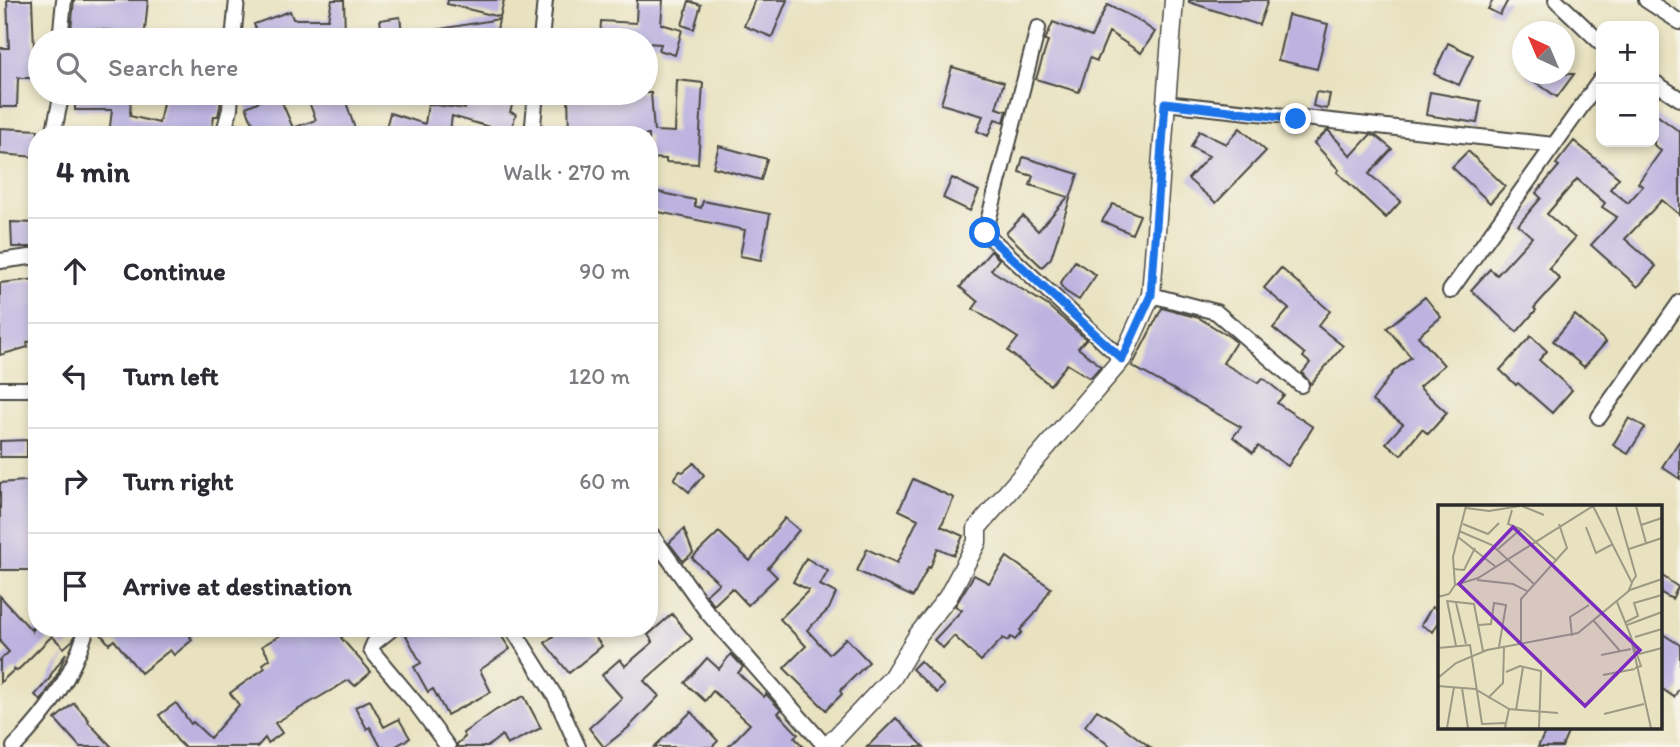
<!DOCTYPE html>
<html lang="en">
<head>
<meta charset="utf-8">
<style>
	:root { --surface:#fff; --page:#f7f7f7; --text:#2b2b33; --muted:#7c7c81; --line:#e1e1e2 }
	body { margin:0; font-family:Itim,sans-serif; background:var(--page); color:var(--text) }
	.controls { position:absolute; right:21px; top:21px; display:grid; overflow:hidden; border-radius:14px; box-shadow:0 4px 10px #0003 }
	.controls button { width:63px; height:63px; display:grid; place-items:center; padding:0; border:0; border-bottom:2px solid var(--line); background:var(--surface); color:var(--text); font:35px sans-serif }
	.compass { position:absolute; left:1512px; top:21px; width:63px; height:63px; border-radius:50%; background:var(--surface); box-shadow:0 4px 10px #0003; rotate:316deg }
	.stop { position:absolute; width:21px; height:21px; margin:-16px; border:5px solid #1a73e8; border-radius:50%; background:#fff }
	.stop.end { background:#1a73e8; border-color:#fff; box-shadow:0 2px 7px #0008 }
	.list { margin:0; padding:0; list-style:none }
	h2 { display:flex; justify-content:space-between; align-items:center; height:91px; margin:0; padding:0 28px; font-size:30px }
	h2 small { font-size:23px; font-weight:400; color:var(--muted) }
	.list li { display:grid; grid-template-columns:46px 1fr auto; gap:21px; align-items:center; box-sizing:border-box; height:105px; padding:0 28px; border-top:2px solid var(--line) }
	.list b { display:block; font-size:26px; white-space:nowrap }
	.list em { font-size:23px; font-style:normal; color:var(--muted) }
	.icon { flex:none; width:38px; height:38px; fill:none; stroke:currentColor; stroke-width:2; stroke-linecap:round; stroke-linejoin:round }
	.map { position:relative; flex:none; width:1680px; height:747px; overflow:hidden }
	.search { position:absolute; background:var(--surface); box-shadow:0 4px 10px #0003; left:28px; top:28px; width:630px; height:77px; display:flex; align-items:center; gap:18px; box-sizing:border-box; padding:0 24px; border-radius:38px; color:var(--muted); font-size:26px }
	.panel { position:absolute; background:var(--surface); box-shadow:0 4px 10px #0003; left:28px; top:126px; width:630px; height:511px; border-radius:28px }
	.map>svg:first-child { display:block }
</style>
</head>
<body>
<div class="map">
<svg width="1680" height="747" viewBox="0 0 1680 747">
	<rect width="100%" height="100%" fill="#f7f3e8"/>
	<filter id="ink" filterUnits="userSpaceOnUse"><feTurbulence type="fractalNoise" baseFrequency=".0143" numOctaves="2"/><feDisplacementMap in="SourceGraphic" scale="14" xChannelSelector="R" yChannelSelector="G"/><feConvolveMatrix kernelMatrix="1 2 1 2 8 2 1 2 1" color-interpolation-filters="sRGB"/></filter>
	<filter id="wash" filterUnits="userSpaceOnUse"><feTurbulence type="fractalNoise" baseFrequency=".00686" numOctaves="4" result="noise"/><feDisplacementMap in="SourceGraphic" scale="28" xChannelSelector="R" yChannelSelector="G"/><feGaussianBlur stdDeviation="1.57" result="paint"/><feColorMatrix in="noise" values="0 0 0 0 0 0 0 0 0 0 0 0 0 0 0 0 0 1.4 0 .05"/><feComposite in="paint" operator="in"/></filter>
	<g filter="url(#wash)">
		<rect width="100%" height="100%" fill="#e8e2c0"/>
		<g id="blocks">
			<path fill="#bcb3e0" d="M7 0H32L34 48H37V78H18L17 107H0V48H9Z
				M74 0H148L144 40H116V31L83 28 82 40H70Z
				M332 0H344L345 35 308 40 307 31 281 40H260L254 24 290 11 293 19H328Z
				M448 0H504L500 17 447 4Z
				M637 0H663L661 24 682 30 675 55 659 50 661 44 646 43V40H600L601 21 636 23Z
				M755 0H787L772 37 744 26Z
				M1189 0H1268L1259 25 1189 2Z
				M1493 0H1508L1500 15 1488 9Z
				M689 1 701 5 694 29 682 25Z
				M1107 5 1135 18 1155 32 1141 53 1109 32 1097 61 1090 58 1079 92 1036 79 1048 41 1045 40 1053 22 1091 37Z
				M1288 15 1328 24 1317 69 1278 60Z
				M400 17 403 40H383L380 20Z
				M499 19 497 30 522 37 521 40H412L411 34Z
				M1448 43 1473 55 1459 85 1434 74Z
				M952 67 1004 82 996 108 1007 111 1004 122 995 119 988 136 977 131 983 116 941 104Z
				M1524 74H1574L1557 97Z
				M677 80 703 83 698 164 666 162V159L649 158V135H569L568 93H651L654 131 675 132Z
				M1316 92 1330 94 1327 109 1313 106Z
				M1430 92 1481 101 1477 123 1426 115Z
				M75 93H131L130 116 159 123 165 93H197L196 98 221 100 220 107 218 116H214L211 135H109L112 110H75Z
				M278 93 293 128 316 120 307 97 317 93H343L357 135H258L246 107Z
				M469 93H516L510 112 516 114 510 133 452 116 450 131 452 135H384L390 113 425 124 428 104 465 109Z
				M1654 113 1680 132V215L1662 200 1625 239 1656 266 1638 287 1591 245 1617 217 1602 207 1605 203 1577 179 1547 214 1575 238 1549 268 1560 279 1534 308 1536 310 1517 332 1471 290 1490 269 1497 275 1532 237 1518 225 1541 198 1536 193 1559 166 1556 164 1574 141 1619 178 1610 189 1628 203 1643 186 1638 183 1661 151 1654 145Z
				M0 128 38 130 36 157 0 154Z
				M1240 128 1266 151 1216 203 1188 179 1209 156 1191 147 1199 131 1226 144Z
				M1328 130 1351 156 1370 135 1376 136 1392 149 1369 174 1401 201 1386 218 1337 172 1339 170 1314 143Z
				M719 146 767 159 761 180 713 167Z
				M1468 151 1505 186 1490 203 1452 167Z
				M1023 157 1078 174 1051 258 1042 267 1006 233 1023 216 1038 231 1068 197 1030 185 1033 176 1019 172Z
				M952 178 979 191 970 211 943 198Z
				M649 190 695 200V206L701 208 703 201 770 214 761 260 740 256 745 230 649 210Z
				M1113 204 1140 215 1132 234 1102 221Z
				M11 222 37 223V247H12Z
				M991 251 999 259 991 270 1047 305 1086 339 1078 348 1101 366 1090 378 1067 364 1050 385 1008 351 1018 338 973 309 978 302 960 287Z
				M1075 261 1096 275 1079 300 1065 291 1060 284Z
				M1281 268 1330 311 1318 326 1343 346 1311 384 1302 373 1310 363 1303 357 1305 354 1273 328 1289 309 1264 288Z
				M37 279V341L27 342 28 347 0 355V283Z
				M1425 297 1441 317 1418 336 1444 365 1419 387 1447 413 1428 434 1422 429 1401 455 1386 443 1403 424 1372 401 1393 372 1411 357 1387 328Z
				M1162 308 1199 318 1230 337 1236 342 1223 363 1258 383 1263 378 1284 395 1277 403 1313 427 1288 466 1258 446 1253 453 1233 437 1241 427 1132 366Z
				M1575 315 1606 342 1584 367 1553 341Z
				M1531 336 1547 351 1539 360 1572 390 1552 413 1518 383 1516 385 1500 370Z
				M1629 418 1645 427 1628 454 1613 445Z
				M27 440V457H0V441Z
				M1680 440V479L1662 467Z
				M694 463 704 475 689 492 674 479 680 471 683 472Z
				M913 479 954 498 941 526 963 536 954 555 938 548 930 568 928 567 913 597 857 571 867 549 897 563 918 519 899 510Z
				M37 480V570H0V483Z
				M785 518 799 530 768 568 777 577 748 605 732 588 714 605 706 595 719 583 692 558 719 532 750 561Z
				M684 529 693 553 683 561 669 543Z
				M1007 557 1051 588 1034 615 1020 630 1022 632 1015 640 1011 637 1007 641 1003 638 981 661 954 636 943 648 934 640 962 610 955 606 974 575 989 583Z
				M806 558 828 571 820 585 836 593 829 609 807 630 829 654 846 638 869 662 840 691 842 694 826 710 784 668 806 646 780 619 809 590 793 582Z
				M1661 575 1678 587 1672 599 1661 593Z
				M0 596 32 631V628H77L73 640 64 648 52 636 17 671 15 669 0 683V660L9 652 0 642Z
				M1432 607 1440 612V620L1433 632 1421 625Z
				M672 614 692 639 644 681 659 696 628 728 604 747 589 728 622 698 602 675 620 659 625 666 653 642 648 635Z
				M96 628H202L190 637 192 640 174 655 170 650 141 673 114 640 109 644Z
				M293 628H354L341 638 371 672 355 686 349 680 275 723 282 733 268 743 265 738 257 747H184L177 740 159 715 176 703 191 724 193 722 210 738 239 705 230 693 265 668 263 664 270 659 262 646Z
				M402 628H496L510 649 480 670 491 692 447 715 433 689 428 692 414 667 421 663Z
				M563 628H588L602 646 569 673 545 643Z
				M1661 633 1680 645V687L1674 697 1661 688Z
				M66 653 58 673 41 701 35 695 51 677 50 676Z
				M731 654 743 667 738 673 764 697 766 694 781 710 778 713 798 734 794 737 804 747H728L750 724 713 691 705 701 685 683 707 658 719 669Z
				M920 661 944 685 937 693 912 669Z
				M524 696 541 728 507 745 502 735 487 747H457V744L465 737 463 733 496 710Z
				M370 700 384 727 399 719 410 738 394 747H381L370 727 367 729 355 707Z
				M74 703 89 720 88 722 112 747H80L55 719Z
				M1097 710 1115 721 1150 747H1111L1085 726Z
				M691 712 718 741 712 747H654Z
				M896 718 924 747H867Z
				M1547 728H1570L1562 747H1538Z"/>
		</g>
	</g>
	<g filter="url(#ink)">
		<use href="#blocks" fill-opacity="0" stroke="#474641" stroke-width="2"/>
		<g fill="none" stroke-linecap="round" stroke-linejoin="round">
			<defs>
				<path id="minor" d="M1556 0 1601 43
					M1646 0 1680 22
					M1038 28 985 233 1122 359
					M60 40 64 0
					M233 40 237 0
					M541 40 545 0
					M1654 82 1680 99
					M1165 103 1554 145
					M53 135 62 93
					M223 135 230 109 231 93
					M532 135 536 93
					M0 261 37 256
					M1450 291 1601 79
					M1151 295 1216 312 1301 385
					M0 389H37
					M1599 417 1680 302
					M649 531 707 612 826 747
					M393 628 374 643 371 650 417 705 448 747
					M512 628 555 696 578 747
					M14 747C49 711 72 677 87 628"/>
				<path id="tertiary" d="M827 747 892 678 918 635 948 597 977 542V528L1122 359 1151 295 1174 0"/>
			</defs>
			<use href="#minor" stroke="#474641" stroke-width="18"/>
			<use href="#tertiary" stroke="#474641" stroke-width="21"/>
			<use href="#minor" stroke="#fff" stroke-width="14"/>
			<use href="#tertiary" stroke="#fff" stroke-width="18"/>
		</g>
	</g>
	<g fill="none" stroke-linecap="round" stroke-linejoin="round" filter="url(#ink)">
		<path stroke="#1a73e8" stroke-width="9" d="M985 233 1122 359 1151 295 1165 103 1296 119"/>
	</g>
	<g transform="translate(1438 505)">
		<rect width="224" height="224" fill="#e8e2c0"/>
		<path fill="none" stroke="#9c9984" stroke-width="2" d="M84 1 106 10M178 1 198 71 194 77M198 1 208 38M28 3 51 6 82 1M74 5 70 19 83 24 119 56M25 19 50 29 61 18M203 20 224 13M148 22 158 48 175 39M21 26 54 40 96 79M20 32 58 62M60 44 83 24M191 44 224 33M15 64 26 65 37 43M39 75 75 79 89 86M17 80 40 73 155 1 194 78 190 87M0 92 11 89 17 80 15 52 28 1M9 95 18 141M9 96 36 99 45 146M179 97 192 129 213 223M18 98 28 139M155 115 182 146M188 117 200 111 196 98 224 90M41 120 53 119 56 98 68 100 61 142M189 120 224 107M192 129 203 161 197 163M134 131 132 112 151 100M197 132 224 124M83 139V94L129 43 121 19M0 143 32 140 44 219 67 218M201 149 224 143M163 150 193 144M68 167 82 161 103 166 101 223M165 170 197 164M0 173 18 158 49 145 140 128 192 85 224 74M0 181 37 184 71 204 67 223M24 183 30 223M50 193 65 178 66 142M71 204 120 208M78 205 85 162M166 209 206 199M9 223 16 182"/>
		<path fill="#7b2cbf" fill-opacity="0.15" stroke="#7b2cbf" stroke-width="3.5" d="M75 22 202 145 147 201 21 79Z"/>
		<rect width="224" height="224" fill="none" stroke="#2b2b2b" stroke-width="3.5"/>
	</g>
</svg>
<div class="controls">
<button>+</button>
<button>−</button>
</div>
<svg class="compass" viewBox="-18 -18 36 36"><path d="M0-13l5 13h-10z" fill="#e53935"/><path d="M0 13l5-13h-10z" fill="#7c7c81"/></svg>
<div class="stop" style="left:985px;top:233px"></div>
<div class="stop end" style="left:1296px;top:119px"></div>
<div class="search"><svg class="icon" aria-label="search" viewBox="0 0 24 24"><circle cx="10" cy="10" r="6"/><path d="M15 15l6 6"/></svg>Search here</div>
<section class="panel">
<h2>4 min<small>Walk · 270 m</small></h2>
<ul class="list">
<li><svg class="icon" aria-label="ahead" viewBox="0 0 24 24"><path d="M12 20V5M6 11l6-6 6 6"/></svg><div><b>Continue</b></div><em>90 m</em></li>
<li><svg class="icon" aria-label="left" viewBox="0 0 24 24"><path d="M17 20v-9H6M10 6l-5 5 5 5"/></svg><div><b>Turn left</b></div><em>120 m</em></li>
<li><svg class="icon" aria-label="right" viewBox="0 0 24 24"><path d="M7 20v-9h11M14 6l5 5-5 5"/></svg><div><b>Turn right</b></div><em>60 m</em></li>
<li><svg class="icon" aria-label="arrive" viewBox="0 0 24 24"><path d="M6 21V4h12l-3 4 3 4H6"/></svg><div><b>Arrive at destination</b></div></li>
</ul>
</section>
</div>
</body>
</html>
